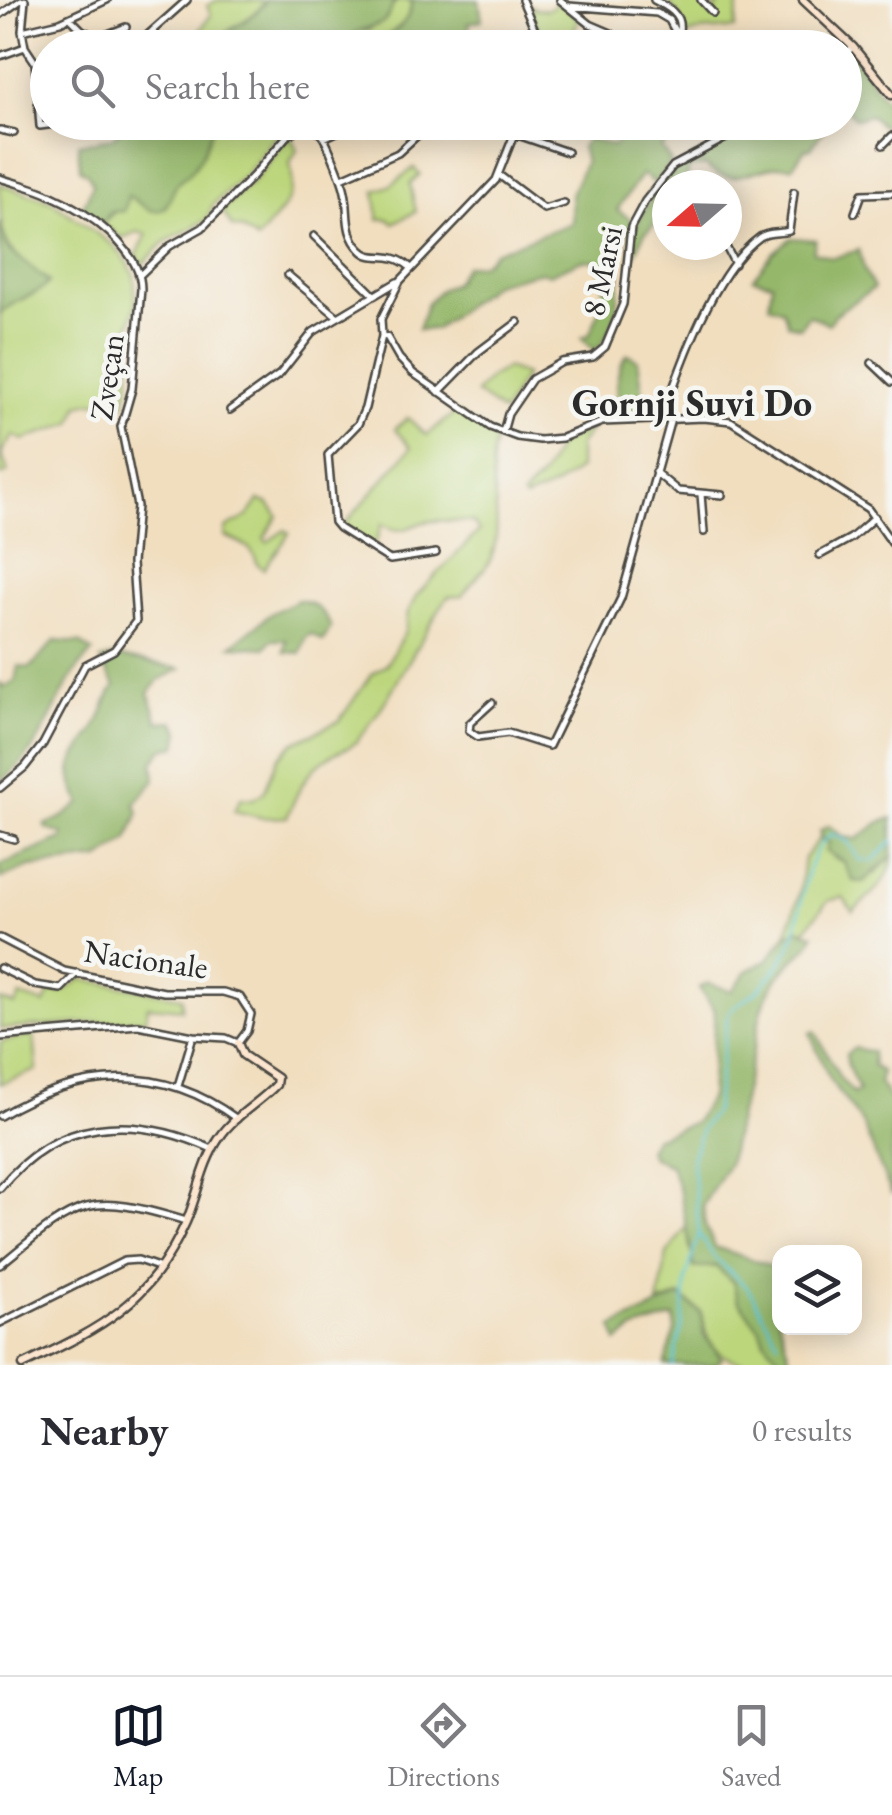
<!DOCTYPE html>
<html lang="en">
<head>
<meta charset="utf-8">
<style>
	:root { --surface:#fff; --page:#f7f7f7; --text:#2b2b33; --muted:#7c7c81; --line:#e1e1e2; --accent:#111827 }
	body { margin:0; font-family:"EB Garamond",serif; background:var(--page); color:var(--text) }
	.controls { position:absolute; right:30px; bottom:30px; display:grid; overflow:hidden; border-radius:20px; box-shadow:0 5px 25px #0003 }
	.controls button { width:90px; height:90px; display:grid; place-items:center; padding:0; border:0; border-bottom:2px solid var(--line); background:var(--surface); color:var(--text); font:50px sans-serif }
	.compass { position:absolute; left:652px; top:170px; width:90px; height:90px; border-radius:50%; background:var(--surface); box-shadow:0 5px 25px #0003; rotate:250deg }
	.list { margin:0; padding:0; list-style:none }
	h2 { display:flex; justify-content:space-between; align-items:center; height:130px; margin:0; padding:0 40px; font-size:42px }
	h2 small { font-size:32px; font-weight:400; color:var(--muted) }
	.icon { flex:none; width:55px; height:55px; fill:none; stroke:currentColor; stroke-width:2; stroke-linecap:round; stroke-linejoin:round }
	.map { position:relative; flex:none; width:892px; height:1365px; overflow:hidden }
	.search { position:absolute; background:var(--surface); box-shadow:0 5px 25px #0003; left:30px; right:30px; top:30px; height:110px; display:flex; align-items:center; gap:25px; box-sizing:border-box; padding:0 35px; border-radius:55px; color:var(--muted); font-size:38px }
	.sheet { height:310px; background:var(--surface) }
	nav { display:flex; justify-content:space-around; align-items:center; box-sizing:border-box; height:140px; border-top:2px solid var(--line); background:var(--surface); font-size:28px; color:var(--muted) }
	nav a { display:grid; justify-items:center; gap:5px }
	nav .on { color:var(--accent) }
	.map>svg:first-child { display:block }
</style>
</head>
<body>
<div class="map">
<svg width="892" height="1365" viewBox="0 0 892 1365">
	<rect width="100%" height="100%" fill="#f6f6f2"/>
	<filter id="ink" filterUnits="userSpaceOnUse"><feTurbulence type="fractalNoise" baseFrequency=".01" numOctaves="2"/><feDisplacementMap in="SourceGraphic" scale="20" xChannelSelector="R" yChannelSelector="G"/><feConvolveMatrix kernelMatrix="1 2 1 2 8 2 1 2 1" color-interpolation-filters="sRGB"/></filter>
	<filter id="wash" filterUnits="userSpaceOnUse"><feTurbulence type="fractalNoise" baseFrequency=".0048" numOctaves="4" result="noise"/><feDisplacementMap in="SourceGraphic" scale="40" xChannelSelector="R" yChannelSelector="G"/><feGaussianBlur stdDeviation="2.25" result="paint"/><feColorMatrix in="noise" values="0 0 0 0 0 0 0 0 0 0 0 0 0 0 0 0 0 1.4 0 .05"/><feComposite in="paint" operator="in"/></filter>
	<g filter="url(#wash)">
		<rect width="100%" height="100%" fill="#f1debf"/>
		<path fill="#bcd67b" stroke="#748053" stroke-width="2.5" d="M217 0 266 1C252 22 225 27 211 47H173L199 32 211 15 207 6Z
			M398 0 412 1C407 38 373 47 341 48L357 31 369 30Z
			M672 0H698L713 16 716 14 714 8 718 7 720 0H739L735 29 702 31 681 37 680 17 670 5Z
			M559 1 579 19 565 47H541V36L529 6C543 11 549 12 559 1Z
			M214 123H301L281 130 246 174 213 205 206 220 165 242 143 264 136 256 147 234 137 232 122 238 102 224C110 214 123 207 128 196L165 208 178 182 191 171 203 154Z
			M290 135 297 150 290 163C299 202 279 211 257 240L242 229 232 227 222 210 257 178Z
			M414 168 420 174 410 184 416 212 393 223 388 219H379L375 191 390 186Z
			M0 184 51 201 113 245 128 263 134 276 136 304 130 326V383L124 405C108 401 95 400 79 405L72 423 23 440 13 435 1 453 8 472 0 476V314C14 298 37 297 49 282 2 245 0 245 0 184Z
			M507 368 525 375 503 413 476 393 490 378Z
			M456 412 496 438C483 476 507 516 491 558 488 568 470 583 462 596L448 597C416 643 393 697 357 741 350 749 339 750 330 756 305 771 298 791 287 817L263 818 234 811 241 798 253 799 264 792 278 758 293 743 339 721 371 675 386 665 405 632 408 612 417 595 479 531 473 522C458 522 435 518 421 523 405 529 399 534 382 524L374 547 343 526 411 448 395 429 408 418 426 435Z
			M593 427 579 445V469L555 486 525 499 522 496 542 476 559 444Z
			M259 500 269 504 278 516 264 538 267 542 285 530 289 533C282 547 272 555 264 569L257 564C254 546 240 543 225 536L226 528 248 516Z
			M820 838 829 843 834 858 875 874 892 856C892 881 869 895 853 912L843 897 828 901 804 931 799 929 786 936 799 896 804 858Z
			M82 979 182 997V1009L148 1006 146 1019 0 1029V1000L15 1005 20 996 45 1004 50 992 61 993Z
			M34 1035 37 1070 0 1084V1042Z
			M688 1225 694 1267 715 1266 733 1282 738 1301 759 1328 765 1341 786 1365C738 1365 710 1365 701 1312L680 1296 658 1304 667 1254Z"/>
		<path fill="#95b76b" stroke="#60714b" stroke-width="2.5" d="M266 0H397L393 2C389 27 379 23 359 31 352 34 347 43 341 47H211C225 27 253 23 266 0Z
			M407 0H479L482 20 469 23V47H372C390 32 409 27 412 2Z
			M851 55C868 70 874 92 892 107V136L870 115 856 119 845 108 844 59Z
			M734 122 738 131 724 137 706 125 670 139 661 147 671 162 656 184 642 174 617 210 632 220C629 230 624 240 622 251 617 284 624 325 595 351L581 338 589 335C600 310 613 287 596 261L582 260 549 274 540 272 493 284 436 329 418 330 427 303 441 289 453 284 465 266 482 264 494 252 572 223 571 194 585 162 581 147 588 138 613 146 635 123Z
			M127 123H214C208 140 203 159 190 172 188 175 180 180 178 183 170 192 170 211 155 211 145 211 138 200 128 196L124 211 111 212 102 224 82 209 93 184 88 174 80 169 78 144 112 138Z
			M760 123H828L811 148 805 149 792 167C760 160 734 194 705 165L689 168 686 185H667V213L644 234 631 263 632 238 643 211 675 167 740 136Z
			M0 221 7 248 49 282C37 297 14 298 0 314Z
			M791 238 816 240 813 252 833 258 859 250 865 272 874 288 834 315 829 324 809 315 800 327 788 324 783 310 769 305 772 283 753 278 773 253Z
			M628 354 638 360 643 395 633 418 618 417C617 397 613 369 628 354Z
			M298 600C315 603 324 611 331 627L323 641 311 634 306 637 300 653 284 652 286 640H271L265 648 231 646 272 613Z
			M55 641 80 643 93 652C52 689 52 746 0 781V683L5 687 15 681 18 666 30 668Z
			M115 656 181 669 159 680 149 693 158 722 174 721 180 731 177 746 163 749 153 762 155 780 135 804 139 812 128 840 100 859 30 867 0 879V865L62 839 63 834 47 829 45 825 63 817 81 803C58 760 81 756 98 723 105 710 106 697 115 686L101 660Z
			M892 818V856L863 882 853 881 843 861 826 852 829 843 820 838V831L829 826 843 837 857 839 880 822Z
			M799 929 814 934C810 947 804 950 794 959 775 977 760 1004 758 1029L728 1164 703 1205 705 1225 715 1247 779 1269 778 1317 792 1365H786L765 1341 759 1328 738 1301 733 1282 715 1266 694 1268 680 1192 670 1165 652 1157 648 1150 654 1138 695 1122 710 1097 715 1011 699 988 708 983 732 991 747 971 767 960 786 936Z
			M815 1031 840 1078 854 1094 859 1090 848 1067 846 1054 855 1048 872 1052 873 1066 882 1072 879 1083 892 1101V1195L862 1123 830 1080 810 1033Z
			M680 1296 701 1313 704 1335 722 1359 714 1365H665L675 1330 674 1317 633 1330 617 1342 613 1327Z"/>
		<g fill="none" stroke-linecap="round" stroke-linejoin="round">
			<path stroke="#5cc7d6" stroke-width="2.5" d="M700 1236 715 1258 748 1288 778 1342
				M673 1365 682 1326 686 1278 699 1234 692 1157 702 1128 715 1110 728 1013C738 1002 750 998 759 989 770 978 785 958 791 944 805 909 800 859 831 834L847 841 860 860 873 861 892 842"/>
		</g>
	</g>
	<g filter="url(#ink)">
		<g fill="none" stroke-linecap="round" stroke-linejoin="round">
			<defs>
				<path id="street" d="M25 0 22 31 25 47 35 62 40 126 70 122
					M522 0 535 30 536 48
					M560 0 590 24 611 33 622 48
					M701 0 713 13
					M569 6 657 13 669 20 675 31H679C682 14 668 7 654 0
					M0 15 21 0
					M70 18 82 30 98 38 126 27
					M22 31 60 22 107 0
					M153 31 156 39 154 48
					M133 48 187 0
					M768 48V42
					M844 55 853 47
					M0 56 25 47
					M35 62 48 69
					M615 122 618 124
					M0 130 14 133
					M515 134 567 152
					M324 138 358 122
					M883 145 892 136
					M499 175 544 209 564 203
					M0 178C17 184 36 188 52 196 86 211 141 248 141 289L132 389 121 427 137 506 132 563 136 621 114 650 85 665 43 744 25 767 0 788
					M342 178 398 153 421 132 432 129 439 122
					M855 213 862 194 892 193
					M314 236 374 295
					M725 245 735 264
					M141 274 170 246 202 228 254 175 286 137 299 128C307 128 315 128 321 134 327 141 343 181 345 192 350 213 343 232 361 250 373 263 389 249 410 267
					M288 275 338 317
					M382 336 387 337 399 358 413 373 490 427 517 437 540 440 562 438 602 422 704 418 731 421 868 509 892 543
					M872 363 892 382
					M439 392 478 352 518 322
					M230 410 280 374 313 332 397 282
					M662 420C680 367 713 271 760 237 769 231 779 234 789 231L794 192
					M503 432 508 414 532 379 562 362 593 357 605 347 623 304 631 227 645 201 673 166 756 122
					M655 472 678 491 722 495
					M701 494 704 532
					M436 553 390 560 339 528 334 522 328 455 358 424 365 408 382 336 381 319 400 281 496 180 519 122
					M820 555 851 538 875 517
					M492 703 470 723 469 731 478 737 508 733 549 746 621 598 671 419
					M0 835 14 839
					M0 938 64 971 164 992H223L240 997 251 1014 247 1031 238 1043 226 1038 193 1036 138 1025 0 1037
					M0 968 35 985 61 989 77 973
					M178 1086 193 1036
					M0 1116C79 1068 161 1063 237 1119
					M0 1188C57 1118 132 1113 212 1149
					M0 1265C79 1200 86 1191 186 1221
					M0 1323 124 1261 138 1260 161 1268"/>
				<path id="secondary" d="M803 0 853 47 892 95
					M23 1365C102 1327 148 1306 186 1222 198 1195 202 1163 220 1137 234 1116 259 1103 276 1085L277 1078 243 1055 238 1043"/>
			</defs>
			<use href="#street" stroke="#494641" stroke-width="10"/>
			<use href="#secondary" stroke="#494641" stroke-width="11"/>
			<use href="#street" stroke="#fff" stroke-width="5"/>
			<use href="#secondary" stroke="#fce5cf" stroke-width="6"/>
		</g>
	</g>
	<g text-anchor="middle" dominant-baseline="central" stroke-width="9" stroke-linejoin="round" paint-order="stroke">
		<g font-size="32" fill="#2b2b2b" stroke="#f6f6f2">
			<text transform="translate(602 271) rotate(-78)">8 Marsi</text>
			<text transform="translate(107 377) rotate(-82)">Zveçan</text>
			<text transform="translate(146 959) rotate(8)">Nacionale</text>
		</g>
		<g font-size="38" font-weight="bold" fill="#2b2b2b" stroke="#f6f6f2">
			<text x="692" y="402">Gornji Suvi Do</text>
		</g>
	</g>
</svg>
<div class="controls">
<button><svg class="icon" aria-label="layers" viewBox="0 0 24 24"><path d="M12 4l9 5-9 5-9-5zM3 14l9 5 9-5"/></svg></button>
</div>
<svg class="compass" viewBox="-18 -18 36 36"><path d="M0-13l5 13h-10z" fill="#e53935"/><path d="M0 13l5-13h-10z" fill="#7c7c81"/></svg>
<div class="search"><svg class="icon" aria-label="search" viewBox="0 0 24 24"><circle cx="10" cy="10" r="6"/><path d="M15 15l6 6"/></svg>Search here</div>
</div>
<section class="sheet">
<h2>Nearby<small>0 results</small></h2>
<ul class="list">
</ul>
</section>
<nav>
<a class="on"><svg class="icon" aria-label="map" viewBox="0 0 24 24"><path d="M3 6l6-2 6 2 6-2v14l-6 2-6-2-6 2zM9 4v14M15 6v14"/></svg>Map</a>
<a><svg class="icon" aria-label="directions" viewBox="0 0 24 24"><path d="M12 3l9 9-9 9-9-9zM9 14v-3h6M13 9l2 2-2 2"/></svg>Directions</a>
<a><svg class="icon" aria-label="saved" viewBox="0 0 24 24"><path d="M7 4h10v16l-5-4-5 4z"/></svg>Saved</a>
</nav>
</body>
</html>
